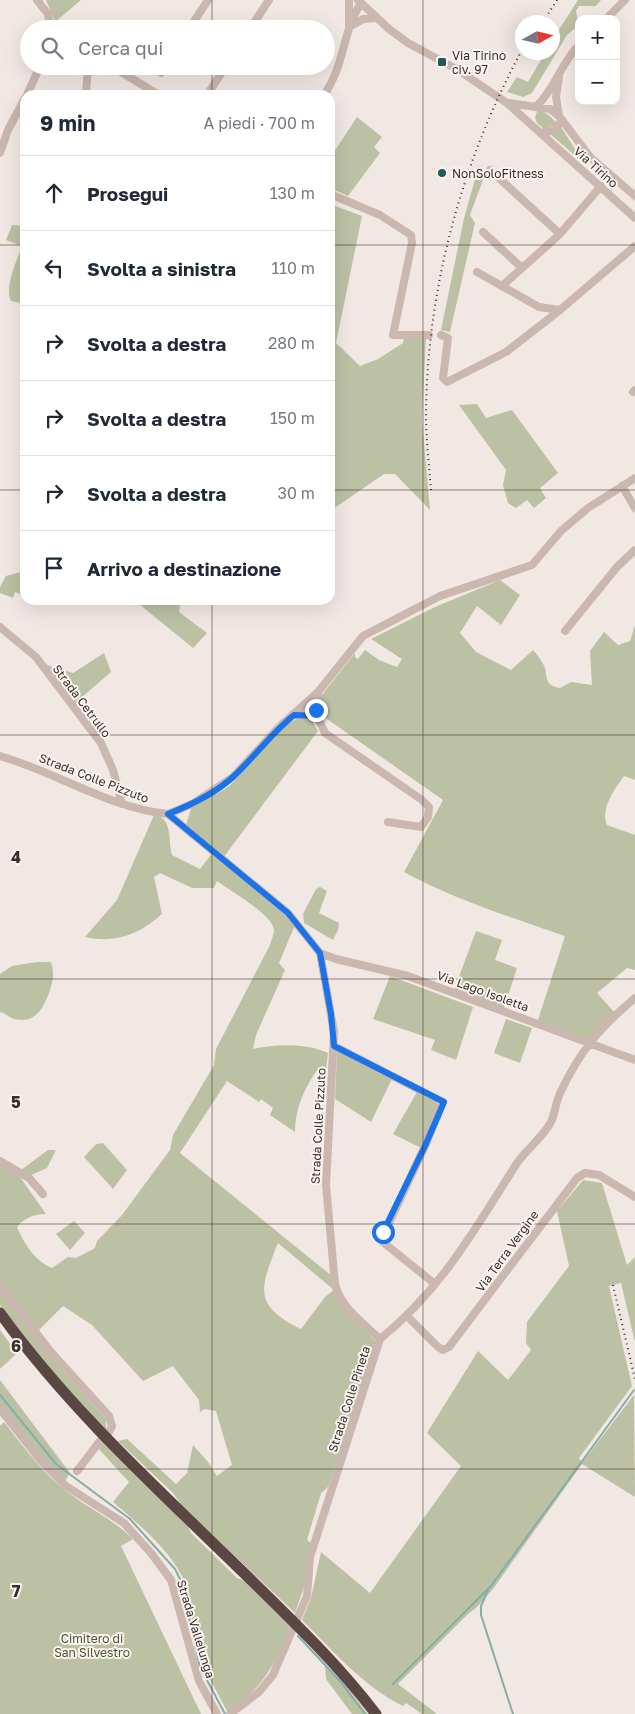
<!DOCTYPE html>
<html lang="it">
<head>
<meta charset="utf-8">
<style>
	:root { --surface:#fff; --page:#f2f2f3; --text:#1f2937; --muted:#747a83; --line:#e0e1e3 }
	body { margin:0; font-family:"Golos Text",sans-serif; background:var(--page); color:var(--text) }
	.controls { position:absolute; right:15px; top:15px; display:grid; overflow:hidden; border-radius:10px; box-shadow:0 5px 20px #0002 }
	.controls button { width:45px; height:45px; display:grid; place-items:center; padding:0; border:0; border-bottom:1px solid var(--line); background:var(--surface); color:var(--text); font:25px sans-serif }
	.compass { position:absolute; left:515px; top:15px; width:45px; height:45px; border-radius:50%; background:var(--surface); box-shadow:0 5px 20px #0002; rotate:82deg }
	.stop { position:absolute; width:15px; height:15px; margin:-11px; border:4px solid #1a73e8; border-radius:50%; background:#fff }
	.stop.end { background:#1a73e8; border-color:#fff; box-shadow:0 1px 5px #0008 }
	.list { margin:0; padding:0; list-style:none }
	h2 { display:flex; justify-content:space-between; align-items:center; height:65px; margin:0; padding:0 20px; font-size:21px }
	h2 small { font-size:16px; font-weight:400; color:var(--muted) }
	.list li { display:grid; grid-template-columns:32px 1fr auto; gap:15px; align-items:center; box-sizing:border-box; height:75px; padding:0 20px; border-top:1px solid var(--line) }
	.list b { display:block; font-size:19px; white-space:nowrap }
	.list em { font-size:16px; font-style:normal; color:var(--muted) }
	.icon { flex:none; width:28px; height:28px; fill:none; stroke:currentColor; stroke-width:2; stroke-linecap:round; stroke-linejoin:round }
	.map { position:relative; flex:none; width:635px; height:1714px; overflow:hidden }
	.search { position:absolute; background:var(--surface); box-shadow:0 5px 20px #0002; left:20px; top:20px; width:315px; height:55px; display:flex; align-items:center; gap:12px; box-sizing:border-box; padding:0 18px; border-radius:28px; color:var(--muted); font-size:19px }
	.panel { position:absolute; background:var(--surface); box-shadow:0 5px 20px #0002; left:20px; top:90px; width:315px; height:515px; border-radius:15px }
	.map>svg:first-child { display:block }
</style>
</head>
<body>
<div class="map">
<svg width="635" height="1714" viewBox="0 0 635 1714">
	<rect width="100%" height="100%" fill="#f2e8e3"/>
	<path fill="#bcc1a3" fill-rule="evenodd" d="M46 0H81L55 22Z
		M578 0H601L596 6H579L576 11 579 25 567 35 532 93 523 97 507 92 517 77 528 82 545 53 552 52 553 39Z
		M537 111C544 110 551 117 556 122L555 125 544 129 537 123 535 118Z
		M357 117 382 137 374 147 380 153 348 196 330 188V158Z
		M561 127 577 152 586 161 579 159 550 134Z
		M479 165 483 180 470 215 475 223 450 332 441 330 464 218Z
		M330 204 362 216 336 343 360 366 378 359 403 343 404 336 426 337 422 419 430 510 395 474H384L333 509 330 504Z
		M12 225 25 226V304L11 301C4 286 17 261 22 246L6 240Z
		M477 404 486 418 512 410 558 473 540 488 546 498 534 508 527 500 516 508 508 503 503 485 506 470 459 405Z
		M25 571V586L22 595 15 592 13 598 0 593V587L6 576Z
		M500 580 520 595 501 625 477 606 460 633 476 652 511 670 533 650C537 655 543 662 545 668 547 679 546 686 560 688L571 682 592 685 590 651 604 632 618 645 630 641 635 625V780L624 776C614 790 600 809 607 825L635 835V970L627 968 597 993 615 1013 588 1039 538 1020 565 936C511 917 455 900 404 872L443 800 327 719 320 711 321 696 355 653V657L358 659 365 650 379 660 397 667 402 659 371 639 435 607Z
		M134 600H181L179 612 207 633 193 648Z
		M104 653 111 672 74 704 47 665 73 673Z
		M301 718 311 719 318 731 223 858 186 825 191 809C200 799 217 795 228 787 249 770 274 722 301 718Z
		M154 815C173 817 168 841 172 855L200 869 213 852 286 914 295 925 279 963 285 970 256 1035 253 1049C276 1044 306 1043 328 1053L326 1070H317C304 1089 295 1109 295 1132L270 1115 273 1108 261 1099 259 1102 227 1081 180 1153 332 1276 339 1302 377 1343 328 1487 321 1493 307 1540 312 1544 304 1587 295 1613 182 1506 173 1493 118 1441 127 1439 176 1484 187 1473 193 1445 208 1462 217 1476 232 1465 216 1411 205 1409 200 1412 199 1400 173 1366 143 1381 92 1325 63 1306 38 1331 0 1281V1165L18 1174 46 1214C34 1214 24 1218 17 1227 24 1244 35 1261 52 1268L68 1257 76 1258 95 1248 97 1241 122 1215 170 1150 173 1135 214 1065 216 1049 270 945C271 941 274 934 274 930 273 915 229 890 217 881L214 888H192L160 873 154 877 162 914C140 934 115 944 85 937L117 900ZM278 1243 334 1290 325 1297 301 1329C251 1305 261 1286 278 1243Z
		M320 887 327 891 319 913 339 923 338 930 333 940 304 923 303 914 316 889Z
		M476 931 502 940 495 960 517 968 504 1008 454 990Z
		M37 962H51C55 974 53 981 49 993 43 1008 36 1024 14 1019 10 1018 5 1013 0 1012V974L12 966Z
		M390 976 473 1007 456 1060 431 1050 435 1040 373 1019Z
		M506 1019 532 1028 520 1063 494 1053Z
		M337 1051 392 1079 371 1122 335 1099Z
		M417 1092 434 1100 440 1107 423 1149 393 1134Z
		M103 1143 127 1170 113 1189 84 1157 96 1144Z
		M48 1150H56L47 1168 29 1176 21 1170Z
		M583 1180 602 1183 627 1265 635 1257V1342L621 1283 609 1286 632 1386 579 1458 582 1463 634 1395 635 1497 582 1464 493 1589 476 1608 468 1614 398 1684 437 1714H422L406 1703 403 1706C364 1687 332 1650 302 1620L311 1598 321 1552 370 1593 461 1466 427 1433 478 1351 508 1380 531 1350 526 1343 527 1322 569 1266 557 1211Z
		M74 1221 85 1233 70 1250 56 1234Z
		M0 1291 56 1363 106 1419V1431L32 1349 0 1305Z
		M0 1330 17 1353 0 1369Z
		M0 1380 70 1473 65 1481 44 1460 0 1406Z
		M4 1422C25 1449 45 1476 73 1496 93 1511 115 1521 133 1539L121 1546 201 1714H0V1426Z
		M102 1440 187 1524 191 1533 237 1578 245 1581 290 1625C275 1666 264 1686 228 1713L203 1666 182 1576C166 1546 138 1524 113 1502L129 1482 97 1447Z
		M325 1667 342 1681 368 1714H352L326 1679Z"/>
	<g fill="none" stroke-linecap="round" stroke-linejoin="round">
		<path stroke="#83aea9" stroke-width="2" d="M0 1395 56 1464 130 1519 175 1569 181 1581 200 1667 225 1714
			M488 1590 481 1606V1615L513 1714
			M298 1636 340 1681 365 1714
			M393 1684 491 1586 634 1390"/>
		<path stroke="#cab7af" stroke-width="8" d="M37 0 48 14 50 29
			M358 0 389 29 408 43 458 70 507 103 635 218
			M606 19 625 0
			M349 25V0
			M349 27 363 19 377 18
			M189 29 208 0
			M250 29 269 0
			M111 66 159 95
			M161 73 165 66
			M27 95 40 66
			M86 95 88 66
			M207 95 226 66
			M324 95C345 65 342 32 361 3
			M509 103 550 109 559 116 590 157 635 196
			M536 107C555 89 561 63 579 45
			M559 116 556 97 559 76
			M541 133 555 130 561 121
			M0 153 8 130 25 98
			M490 170 560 234
			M330 194 380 215 411 235 412 243 393 335H429
			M483 232 522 268
			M477 272 539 307 560 310
			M502 286 560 234 601 186
			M441 335 448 338 443 378 447 382 506 352 560 310 635 246
			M633 392 635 390
			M622 486 635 508
			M0 627 36 657 101 743 113 770 122 804
			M565 631 617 567 635 550
			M318 692 317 716 325 733 422 800 429 807 428 817 421 827 388 822
			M294 715 317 716
			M0 756C56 772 109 808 168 814L288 913 320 953 334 1032 326 1185 335 1284C341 1308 363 1323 380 1339
			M168 814 192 804 233 777 278 728 318 692 363 636 440 596 532 565 561 531 588 508 635 478
			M320 953 336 959 408 976 635 1060
			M334 1046 443 1102 425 1146 382 1238 384 1243 435 1284
			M0 1161 29 1178 43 1194
			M0 1285 50 1351 109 1416 112 1426 109 1432
			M408 1317 438 1347 443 1350 449 1347 577 1178 585 1173 599 1175 635 1197
			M0 1409 41 1461 66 1486 124 1523 151 1553 171 1580 199 1681 217 1714
			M77 1471 100 1441
			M230 1714 259 1692 273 1675 307 1596 310 1557 380 1339C441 1290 476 1228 517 1163 527 1149 543 1137 551 1122 555 1113 556 1102 560 1093 580 1051 600 1027 635 998"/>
		<path stroke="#5a4744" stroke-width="11" d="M0 1313C70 1410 159 1490 244 1573 290 1618 336 1662 376 1714"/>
		<path stroke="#3a2e2c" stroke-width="2" stroke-dasharray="1 4" stroke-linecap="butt" d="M543 22 557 0
			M431 490C429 465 426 439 426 414 427 288 462 161 522 50
			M613 1285 635 1379"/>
	</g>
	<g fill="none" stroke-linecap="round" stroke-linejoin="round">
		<path stroke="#1a73e8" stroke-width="6" d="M316 710 317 716 294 715C272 733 255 756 234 776 216 793 191 805 168 814L288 913 320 953 331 1014 334 1046 444 1102 425 1146 383 1232"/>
	</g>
	<path fill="none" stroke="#3a2e2c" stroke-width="1" stroke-opacity="0.55" d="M212 0V29M423 0V1714M212 66V95M0 245H25M330 245H635M0 490H25M330 490H635M212 600V1714M0 735H635M0 979H635M0 1224H635M0 1469H635"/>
	<g fill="#245854" stroke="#faf3ef" stroke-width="2">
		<rect x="437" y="57" width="10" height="10" rx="2.5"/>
		<circle cx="442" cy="173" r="5"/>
	</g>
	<g text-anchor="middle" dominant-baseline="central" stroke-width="4" stroke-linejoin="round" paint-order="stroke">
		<g font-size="12" fill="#3a2e2c" stroke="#faf3ef" text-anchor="start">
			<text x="452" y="55">Via Tirino<tspan x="452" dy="14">civ. 97</tspan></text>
			<text x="452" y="173">NonSoloFitness</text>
		</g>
		<g font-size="12" fill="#3a2e2c" stroke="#faf3ef">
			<text transform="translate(596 167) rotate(42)">Via Tirino</text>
			<text transform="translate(82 701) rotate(53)">Strada Cetrullo</text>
			<text transform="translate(94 778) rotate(21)">Strada Colle Pizzuto</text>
			<text transform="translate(483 991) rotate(20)">Via Lago Isoletta</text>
			<text transform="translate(318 1126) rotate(-87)">Strada Colle Pizzuto</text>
			<text transform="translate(507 1251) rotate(-54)">Via Terra Vergine</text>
			<text transform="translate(349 1399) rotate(-72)">Strada Colle Pineta</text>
			<text transform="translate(196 1629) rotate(73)">Strada Vallelunga</text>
		</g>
		<g font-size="12" fill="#4f5632" stroke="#faf3ef">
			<text x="92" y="1638">Cimitero di<tspan x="92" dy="14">San Silvestro</tspan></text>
		</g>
	</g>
	<g font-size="16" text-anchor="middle" font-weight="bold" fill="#3a2e2c" stroke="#faf3ef" stroke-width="4" stroke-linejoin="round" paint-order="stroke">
		<text x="16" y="863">4</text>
		<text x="16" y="1108">5</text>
		<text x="16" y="1352">6</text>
		<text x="16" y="1597">7</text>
	</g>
</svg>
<div class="controls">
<button>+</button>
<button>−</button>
</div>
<svg class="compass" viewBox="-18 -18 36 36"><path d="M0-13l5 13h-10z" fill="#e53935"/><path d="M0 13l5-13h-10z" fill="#747a83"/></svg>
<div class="stop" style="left:383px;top:1232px"></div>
<div class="stop end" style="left:316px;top:710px"></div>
<div class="search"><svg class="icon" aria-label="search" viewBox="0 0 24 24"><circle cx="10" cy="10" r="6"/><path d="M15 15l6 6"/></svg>Cerca qui</div>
<section class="panel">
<h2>9 min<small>A piedi · 700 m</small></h2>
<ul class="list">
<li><svg class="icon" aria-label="ahead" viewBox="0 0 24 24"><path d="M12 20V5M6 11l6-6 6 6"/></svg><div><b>Prosegui</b></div><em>130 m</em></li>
<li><svg class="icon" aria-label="left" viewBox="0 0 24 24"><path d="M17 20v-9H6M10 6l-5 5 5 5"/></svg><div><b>Svolta a sinistra</b></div><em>110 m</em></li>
<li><svg class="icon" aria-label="right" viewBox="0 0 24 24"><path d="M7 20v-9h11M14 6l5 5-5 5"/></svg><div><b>Svolta a destra</b></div><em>280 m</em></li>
<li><svg class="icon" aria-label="right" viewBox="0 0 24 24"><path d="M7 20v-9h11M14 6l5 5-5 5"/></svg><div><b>Svolta a destra</b></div><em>150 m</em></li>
<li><svg class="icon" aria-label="right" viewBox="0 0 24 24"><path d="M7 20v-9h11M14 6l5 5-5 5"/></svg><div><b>Svolta a destra</b></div><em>30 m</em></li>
<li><svg class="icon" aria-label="arrive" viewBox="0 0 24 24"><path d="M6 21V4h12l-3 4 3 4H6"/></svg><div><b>Arrivo a destinazione</b></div></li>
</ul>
</section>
</div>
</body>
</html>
